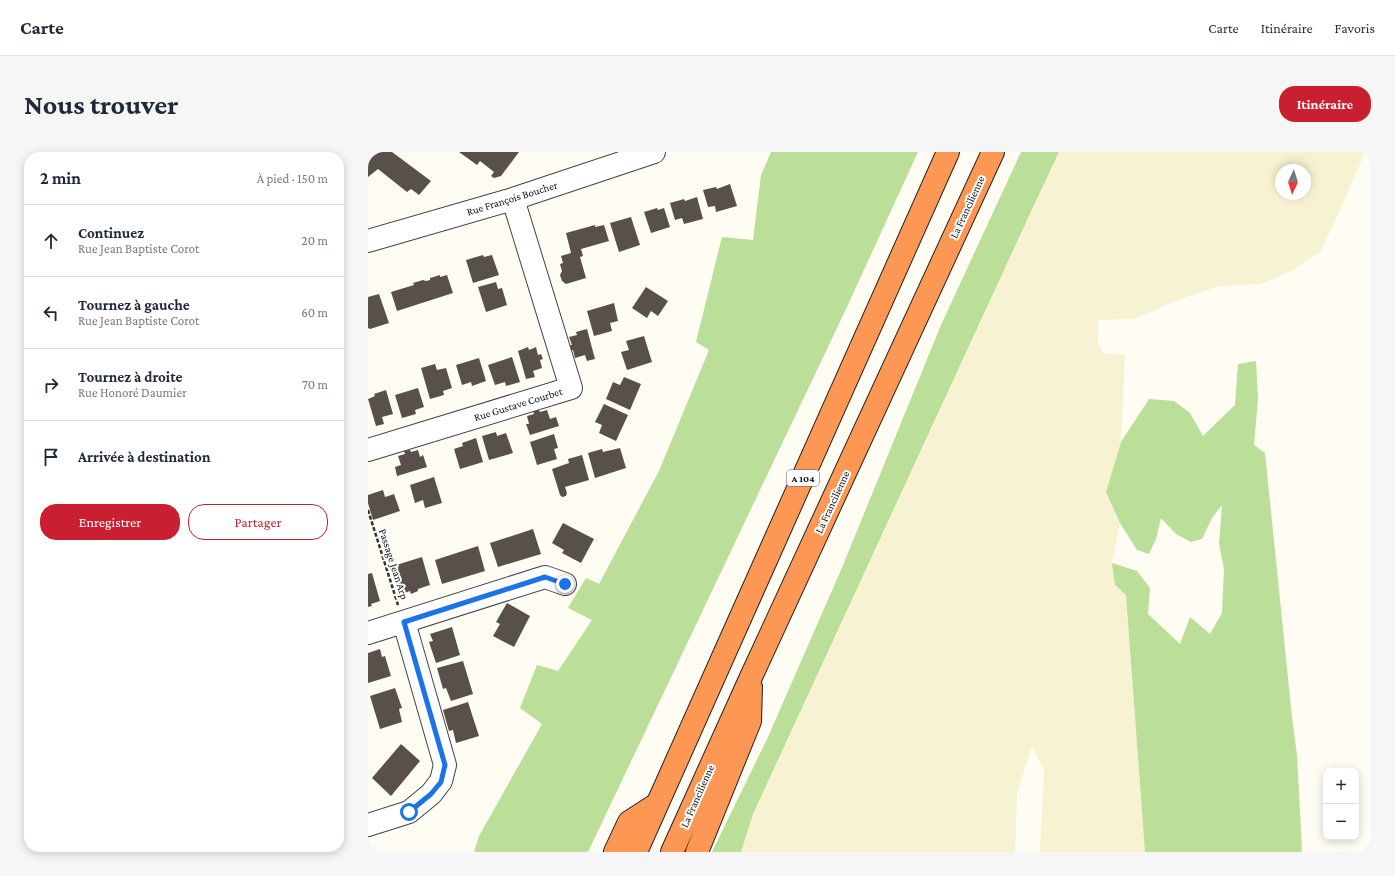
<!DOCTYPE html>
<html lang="fr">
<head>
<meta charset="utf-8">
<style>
	:root { --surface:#fff; --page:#f6f6f7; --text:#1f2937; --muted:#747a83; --line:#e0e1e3; --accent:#c91f30 }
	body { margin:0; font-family:"Crimson Pro",serif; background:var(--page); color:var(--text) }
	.controls { position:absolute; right:12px; bottom:12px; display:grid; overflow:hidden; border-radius:8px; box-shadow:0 2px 10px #0003 }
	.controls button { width:36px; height:36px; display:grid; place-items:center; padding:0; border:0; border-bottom:1px solid var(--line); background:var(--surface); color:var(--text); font:20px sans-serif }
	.compass { position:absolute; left:907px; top:12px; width:36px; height:36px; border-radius:50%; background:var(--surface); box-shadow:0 2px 10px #0003; rotate:184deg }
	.stop { position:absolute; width:12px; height:12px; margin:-9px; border:3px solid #1a73e8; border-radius:50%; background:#fff }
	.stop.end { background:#1a73e8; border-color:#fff; box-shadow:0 1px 4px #0008 }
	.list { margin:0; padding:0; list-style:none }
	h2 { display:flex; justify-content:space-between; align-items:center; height:52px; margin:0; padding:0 16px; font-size:17px }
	h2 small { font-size:13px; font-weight:400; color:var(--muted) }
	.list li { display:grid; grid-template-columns:26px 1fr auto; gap:12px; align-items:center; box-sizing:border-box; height:72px; padding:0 16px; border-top:1px solid var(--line) }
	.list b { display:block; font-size:15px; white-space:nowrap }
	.list p { margin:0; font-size:13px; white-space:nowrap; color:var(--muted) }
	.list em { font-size:13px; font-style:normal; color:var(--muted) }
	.actions { display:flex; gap:8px; padding:12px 16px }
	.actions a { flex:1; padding:9px 0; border:1px solid var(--accent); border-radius:16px; text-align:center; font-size:14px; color:var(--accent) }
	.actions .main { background:var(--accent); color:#fff }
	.icon { flex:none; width:22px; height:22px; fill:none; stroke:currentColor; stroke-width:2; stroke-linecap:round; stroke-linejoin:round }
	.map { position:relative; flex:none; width:1003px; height:700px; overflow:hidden; border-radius:16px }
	header { display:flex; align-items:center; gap:24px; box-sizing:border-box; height:56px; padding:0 20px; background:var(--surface); border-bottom:1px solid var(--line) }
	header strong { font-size:19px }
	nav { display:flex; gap:22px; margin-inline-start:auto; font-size:14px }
	.intro { display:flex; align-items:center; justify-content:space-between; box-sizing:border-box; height:96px; padding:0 24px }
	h1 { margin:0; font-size:28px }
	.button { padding:10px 18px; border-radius:16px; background:var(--accent); color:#fff; font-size:14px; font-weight:700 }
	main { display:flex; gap:24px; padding:0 24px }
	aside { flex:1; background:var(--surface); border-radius:16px; box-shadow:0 2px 10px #0003 }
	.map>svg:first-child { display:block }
</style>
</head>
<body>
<header>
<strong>Carte</strong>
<nav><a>Carte</a><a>Itinéraire</a><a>Favoris</a></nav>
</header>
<div class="intro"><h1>Nous trouver</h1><a class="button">Itinéraire</a></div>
<main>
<aside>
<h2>2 min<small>À pied · 150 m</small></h2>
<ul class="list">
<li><svg class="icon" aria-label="ahead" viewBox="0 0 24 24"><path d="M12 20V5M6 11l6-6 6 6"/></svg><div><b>Continuez</b><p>Rue Jean Baptiste Corot</p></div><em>20 m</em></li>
<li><svg class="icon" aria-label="left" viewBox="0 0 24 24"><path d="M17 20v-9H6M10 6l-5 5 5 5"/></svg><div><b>Tournez à gauche</b><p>Rue Jean Baptiste Corot</p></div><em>60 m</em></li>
<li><svg class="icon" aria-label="right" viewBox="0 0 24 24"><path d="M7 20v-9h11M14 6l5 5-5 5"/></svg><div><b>Tournez à droite</b><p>Rue Honoré Daumier</p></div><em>70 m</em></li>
<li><svg class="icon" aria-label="arrive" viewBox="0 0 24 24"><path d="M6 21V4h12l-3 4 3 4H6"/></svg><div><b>Arrivée à destination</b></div></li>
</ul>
<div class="actions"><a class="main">Enregistrer</a><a>Partager</a></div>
</aside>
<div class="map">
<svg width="1003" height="700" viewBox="0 0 1003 700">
	<rect width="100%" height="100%" fill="#fffcf3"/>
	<path fill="#f7f2d1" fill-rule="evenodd" d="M691 0H997L973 56 952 100 922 120 892 132 852 134 818 145 766 167 730 168V190L735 201 757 203 753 290 738 340 752 371 744 411 747 433 758 443 777 700H672L676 618 664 594 649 641 647 700H373L385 662 660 66ZM913 18H937V42H913Z"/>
	<path fill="#bbde98" d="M403 0H550L478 157 220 700H106L111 684 174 572 152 556 169 513 190 519 224 468 200 456 218 426 231 432 291 319 341 198 328 190 354 85 385 88 393 23Z
		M653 0H691L660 66 385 662 373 700H344L400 585 473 418 573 173Z
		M888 209 890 247 886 293 897 301 924 565 929 603 934 697 933 700H777L758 443 747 433 744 411 769 419 782 436 780 462 812 492 822 465 842 482 854 461 856 417 851 392 854 353 844 366 834 387 823 390 808 382 793 366 788 387 781 402 769 398 752 371 738 340 753 290 781 247 806 249 822 261 835 284 867 253 870 212Z"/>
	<path fill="#59504b" d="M0 0H24L63 29 51 43 43 37 39 40 10 17 0 25Z
		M91 0H151L133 24 126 26 123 24 126 20 112 9 109 13Z
		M362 32 369 54 348 60 347 54 340 55 335 38 348 35 349 37Z
		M329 45 335 67 316 72 314 66 307 68 302 51 316 47 317 49Z
		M289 56 290 58 296 56 302 75 283 81 276 60Z
		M263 65 272 93 251 100 242 71Z
		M227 73V75L236 73 241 89 213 97 215 104 212 105 218 126 198 132 194 129 192 123 194 119 192 112 195 111 193 104 203 101 198 81Z
		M115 103 116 105 124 103 131 123 105 131 98 108Z
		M72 123V125L79 123 85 141 29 159 23 140 46 133 45 131 55 128 58 129 62 128V126Z
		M128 130 130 137 134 136 139 153 118 160 110 135Z
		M278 135 300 149 290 164 283 159 279 166 264 156Z
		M11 142 21 171 2 177 0 176V145Z
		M246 151 250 169 242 171 244 179 226 184 219 159Z
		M219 177 227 207 219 209 217 203 207 206 205 198 203 199 201 193H204L201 185 209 183 208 180Z
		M276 184 284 210 259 218 253 200 261 198 258 189Z
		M160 195 161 198 168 195 170 203 173 202 175 207 172 208 174 216 165 219 167 225 158 227 150 199Z
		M144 205 152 230 138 234 137 230 127 233 120 213Z
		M111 206 118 229 104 234 103 230 94 233 88 213Z
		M67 212 69 218 78 216 84 236 75 239 76 243 62 247 53 216Z
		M256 225 273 232 262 258 238 247 245 230 252 233Z
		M50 236 56 255 47 258 48 262 34 266 27 243Z
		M18 238 25 262 14 265 16 272 8 274 0 247 7 244 6 242Z
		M236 252 260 263 248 289 231 281 234 273 227 270Z
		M171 258 172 260 179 258 182 267 188 265 191 274 162 283 158 272H161L159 264 166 262 165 259Z
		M128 280 129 284 138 281 145 301 121 308 114 284Z
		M186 282 190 296 186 297 189 307 169 313 162 290Z
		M108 286 115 310 92 317 86 297 95 294 94 291Z
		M252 296 258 316 227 326 220 301 234 297 235 300Z
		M42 298 43 300 50 298 52 305 55 303 59 315 29 324 27 315 33 313 30 304 37 302 36 299Z
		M214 303 221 328 197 335 199 341 198 344 194 345 192 343 184 317 201 311 200 307Z
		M66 325 74 351 57 356 55 348 47 351 42 333Z
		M15 338 17 345 26 342 32 359 5 368 0 351V343Z
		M195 371 226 387 213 411 194 401 196 398 184 391Z
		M165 377 173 402 130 415 122 391Z
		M110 394 117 419 74 432 67 408Z
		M54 405 62 433 50 437V439L43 442 42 439 34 442 25 414Z
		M4 421 12 449 3 452 4 454 0 455V422Z
		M139 451 162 464 146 495 125 484 132 472 128 470Z
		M84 475 92 503 68 511 61 490 65 489 62 482Z
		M12 497 14 505 17 504 23 524 0 531V501Z
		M95 509 105 542 83 549 78 536 75 537 69 516Z
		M27 536 34 556 31 557 34 570 12 577 2 544Z
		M100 550 111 584 88 591 85 578 81 579 75 558Z
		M33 592 52 609 23 644 4 626Z"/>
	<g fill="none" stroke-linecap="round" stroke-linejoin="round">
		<defs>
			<path id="minor" d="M0 89 145 47 286 0
				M0 298 203 236 145 47
				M0 481 177 425 197 432
				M0 673 41 660 63 642 73 629 77 613 36 470"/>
			<path id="highway" d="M247 700 261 670 289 652
				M268 700 580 0
				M304 700 383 525 625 0
				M329 700 382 569 383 535"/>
		</defs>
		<use href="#minor" stroke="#434343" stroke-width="24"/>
		<use href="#highway" stroke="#212121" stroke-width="24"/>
		<path stroke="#323232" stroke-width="2.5" stroke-dasharray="4 2" stroke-linecap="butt" d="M0 358 30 453"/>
		<use href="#minor" stroke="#fff" stroke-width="22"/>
		<use href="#highway" stroke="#fc9854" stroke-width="22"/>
	</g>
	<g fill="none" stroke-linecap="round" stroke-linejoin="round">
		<path stroke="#1a73e8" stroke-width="5" d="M41 660 63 642 73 630 77 613 36 470 177 425 197 432"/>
	</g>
	<g text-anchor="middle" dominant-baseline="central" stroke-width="4" stroke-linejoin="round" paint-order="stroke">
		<rect fill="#fff" stroke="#585858" stroke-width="1" x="419" y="318" width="32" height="16" rx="3"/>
		<g font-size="10" font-weight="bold" fill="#101010">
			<text x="435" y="326">A 104</text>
		</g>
		<g font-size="11" fill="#101010" stroke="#fff">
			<text transform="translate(144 46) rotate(-17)">Rue François Boucher</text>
			<text transform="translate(599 55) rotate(-65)">La Francilienne</text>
			<text transform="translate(150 252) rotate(-17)">Rue Gustave Courbet</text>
			<text transform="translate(464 350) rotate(-65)">La Francilienne</text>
			<text transform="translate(26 412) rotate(72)">Passage Jean Arp</text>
			<text transform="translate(329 644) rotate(-66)">La Francilienne</text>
		</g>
	</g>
</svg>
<div class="controls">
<button>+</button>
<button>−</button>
</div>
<svg class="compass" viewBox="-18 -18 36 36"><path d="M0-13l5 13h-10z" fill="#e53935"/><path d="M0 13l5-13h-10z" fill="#747a83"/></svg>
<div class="stop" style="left:41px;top:660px"></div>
<div class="stop end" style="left:197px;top:432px"></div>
</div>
</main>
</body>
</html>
